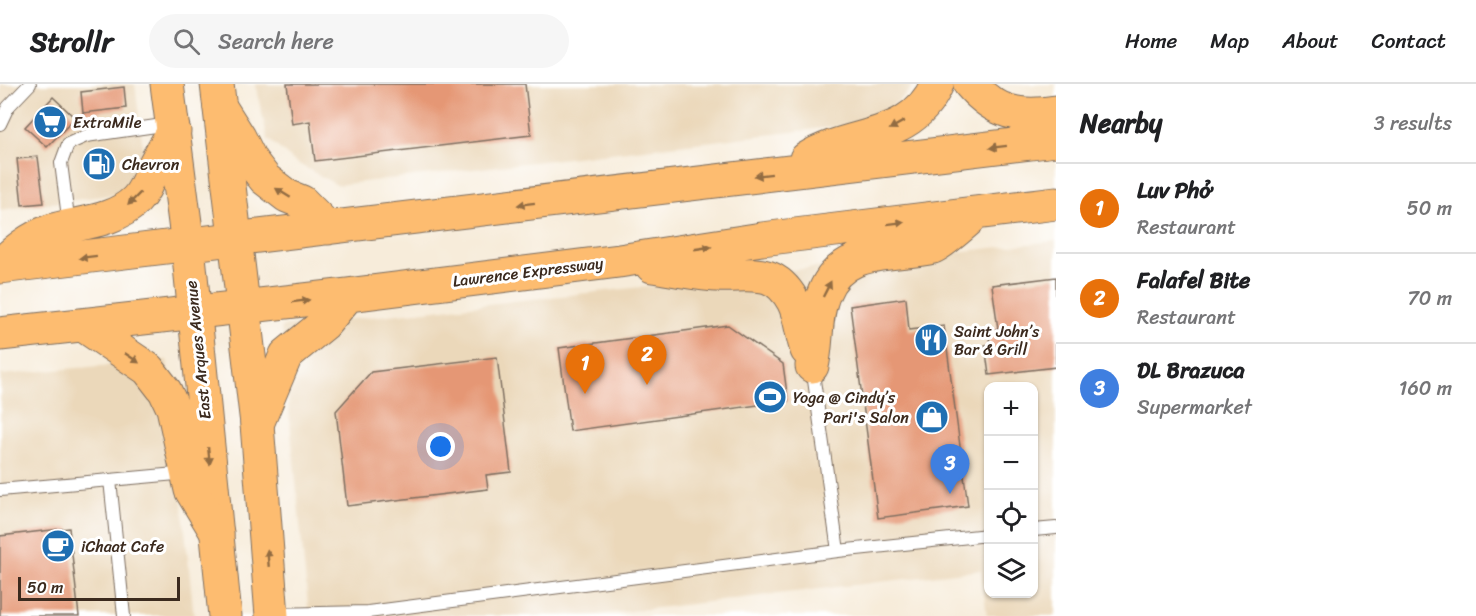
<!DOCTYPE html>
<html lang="en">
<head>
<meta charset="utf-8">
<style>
	:root { --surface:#fff; --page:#f6f6f6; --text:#202124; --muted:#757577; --line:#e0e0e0; --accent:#111827 }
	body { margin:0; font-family:Sriracha,sans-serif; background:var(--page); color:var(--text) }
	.controls { position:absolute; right:18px; bottom:18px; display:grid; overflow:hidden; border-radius:12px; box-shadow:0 2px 4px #0004 }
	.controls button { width:54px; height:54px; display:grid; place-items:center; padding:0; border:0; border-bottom:2px solid var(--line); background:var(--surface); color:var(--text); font:30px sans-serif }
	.scale { position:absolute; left:18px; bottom:15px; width:162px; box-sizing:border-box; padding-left:6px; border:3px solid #3b2a1e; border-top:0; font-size:16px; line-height:21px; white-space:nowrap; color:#3b2a1e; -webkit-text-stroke:4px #fff; paint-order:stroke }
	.you { position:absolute; left:441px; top:363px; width:21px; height:21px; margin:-15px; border:4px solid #fff; border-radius:50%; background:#1a73e8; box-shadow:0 0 0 9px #1a73e833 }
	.badge { display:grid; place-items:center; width:39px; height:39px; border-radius:50%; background:var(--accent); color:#fff; font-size:20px; font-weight:700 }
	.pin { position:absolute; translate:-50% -50px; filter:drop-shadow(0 2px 3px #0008) }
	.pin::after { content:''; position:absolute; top:32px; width:21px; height:18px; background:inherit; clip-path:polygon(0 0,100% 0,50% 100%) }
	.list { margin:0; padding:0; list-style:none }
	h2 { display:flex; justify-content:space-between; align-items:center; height:78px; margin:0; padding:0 24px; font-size:26px }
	h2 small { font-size:20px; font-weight:400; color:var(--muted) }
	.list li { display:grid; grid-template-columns:39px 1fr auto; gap:18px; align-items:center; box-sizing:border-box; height:90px; padding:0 24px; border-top:2px solid var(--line) }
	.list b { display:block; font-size:22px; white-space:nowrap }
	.list p { margin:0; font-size:20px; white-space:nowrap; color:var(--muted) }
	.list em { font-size:20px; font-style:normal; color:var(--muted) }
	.icon { flex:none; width:33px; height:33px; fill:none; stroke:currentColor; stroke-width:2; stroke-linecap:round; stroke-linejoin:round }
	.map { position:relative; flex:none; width:1056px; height:532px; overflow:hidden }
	header { display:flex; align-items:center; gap:36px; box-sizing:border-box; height:84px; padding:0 30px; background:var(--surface); border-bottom:2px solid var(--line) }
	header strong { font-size:28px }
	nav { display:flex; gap:33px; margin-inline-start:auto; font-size:21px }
	.search { width:420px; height:54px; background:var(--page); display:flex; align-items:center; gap:15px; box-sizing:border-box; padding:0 21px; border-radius:33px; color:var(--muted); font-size:22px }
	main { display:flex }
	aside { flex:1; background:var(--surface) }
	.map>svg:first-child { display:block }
</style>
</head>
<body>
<header>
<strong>Strollr</strong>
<div class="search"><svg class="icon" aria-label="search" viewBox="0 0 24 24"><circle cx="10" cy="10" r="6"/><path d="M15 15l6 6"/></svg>Search here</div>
<nav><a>Home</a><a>Map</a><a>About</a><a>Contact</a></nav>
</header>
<main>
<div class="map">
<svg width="1056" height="532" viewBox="0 0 1056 532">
	<rect width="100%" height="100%" fill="#fff"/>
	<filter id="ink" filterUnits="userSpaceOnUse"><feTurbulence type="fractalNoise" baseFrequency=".0167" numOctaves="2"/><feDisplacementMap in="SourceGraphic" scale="12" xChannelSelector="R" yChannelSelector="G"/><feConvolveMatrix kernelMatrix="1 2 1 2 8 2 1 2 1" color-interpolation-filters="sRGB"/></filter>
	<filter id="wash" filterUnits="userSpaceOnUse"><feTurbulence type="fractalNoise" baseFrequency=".008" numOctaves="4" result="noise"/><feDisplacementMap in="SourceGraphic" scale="24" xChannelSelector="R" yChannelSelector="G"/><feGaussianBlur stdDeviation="1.35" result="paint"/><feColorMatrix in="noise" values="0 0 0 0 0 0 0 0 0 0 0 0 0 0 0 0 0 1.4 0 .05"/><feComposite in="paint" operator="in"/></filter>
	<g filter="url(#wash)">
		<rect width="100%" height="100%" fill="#f7ecda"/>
		<path fill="#ebd8ba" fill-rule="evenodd" d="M0 0H135L148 106 0 126Z
			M255 0H912L910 6 876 38 337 101 295 78 268 55Z
			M1056 157V532H987L981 486 589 532H309L281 243ZM988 302H1034V510H988Z
			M167 276 194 532H0V291Z"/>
		<g id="blocks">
			<path fill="#e59775" d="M287 0H525L531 51 315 77 310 37 292 40Z
				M124 3 126 24 83 29 81 8Z
				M53 13 75 34 47 63 25 43Z
				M38 73 44 119 22 121 17 75Z
				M1056 193V283L989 291 985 261 990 260 988 246 998 245 992 201Z
				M906 214 909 246 944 242 968 422 878 434 850 222Z
				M728 241 783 280 788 317 570 347 559 264Z
				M497 273 511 388 486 391 488 405 347 422 336 327 371 288Z
				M69 444 79 532H0V452Z"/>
		</g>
	</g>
	<g filter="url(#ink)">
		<use href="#blocks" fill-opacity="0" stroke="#7d6e60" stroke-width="1.5"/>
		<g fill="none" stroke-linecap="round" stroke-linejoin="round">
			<defs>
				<path id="lane" d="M0 40 8 23 30 0
					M69 141 61 79 68 60 86 52 170 40
					M812 282 838 467
					M110 396 124 532
					M0 406 187 389
					M1034 446 1056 444
					M273 530 368 528 838 467 988 451"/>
				<path id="primary" d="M167 0 188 162 225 532
					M217 0 257 340 272 532"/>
				<path id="highway" d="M970 0C995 29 1019 34 1056 28
					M220 23 239 53 251 77 265 95 287 112 302 118 328 144
					M806 75C851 46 911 59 937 0
					M0 181C15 167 30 154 50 147 78 138 113 139 136 116 146 106 149 92 155 80 161 68 168 58 174 47
					M652 182C673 185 695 190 716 191 749 193 773 181 793 217 801 232 801 250 807 266
					M0 183 1056 56
					M83 241 148 285 165 307 173 324 191 406 217 449
					M0 250 348 211 619 177 762 155 1056 119
					M812 282C818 258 814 232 824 209 843 161 893 173 933 163 942 160 967 137 976 129
					M257 340 286 271 324 240 348 211"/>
			</defs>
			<use href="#lane" stroke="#7d6e60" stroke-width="14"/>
			<use href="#primary" stroke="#7d6e60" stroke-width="35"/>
			<use href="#highway" stroke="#7d6e60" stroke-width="35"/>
			<use href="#lane" stroke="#fff" stroke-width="12"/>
			<use href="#primary" stroke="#fdbc70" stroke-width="33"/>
			<use href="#highway" stroke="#fdbc70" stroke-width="33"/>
		</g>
		<defs><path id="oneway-solid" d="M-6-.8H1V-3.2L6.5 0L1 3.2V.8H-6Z" transform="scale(1.5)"/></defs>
		<g fill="#926c43">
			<use href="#oneway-solid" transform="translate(897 41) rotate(151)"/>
			<use href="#oneway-solid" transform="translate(998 63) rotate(173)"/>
			<use href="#oneway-solid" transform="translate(763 91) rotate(173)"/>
			<use href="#oneway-solid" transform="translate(283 109) rotate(-148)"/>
			<use href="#oneway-solid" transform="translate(134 115) rotate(135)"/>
			<use href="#oneway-solid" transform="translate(526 120) rotate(173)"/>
			<use href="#oneway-solid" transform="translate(896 139) rotate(-7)"/>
			<use href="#oneway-solid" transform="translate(703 164) rotate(-8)"/>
			<use href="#oneway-solid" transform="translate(88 173) rotate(173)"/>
			<use href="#oneway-solid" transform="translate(827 205) rotate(-63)"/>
			<use href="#oneway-solid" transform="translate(301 217) rotate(-7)"/>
			<use href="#oneway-solid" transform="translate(132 274) rotate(34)"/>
			<use href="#oneway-solid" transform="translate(209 372) rotate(84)"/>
			<use href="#oneway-solid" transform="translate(268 474) rotate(-95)"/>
		</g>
	</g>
	<defs>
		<symbol id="supermarket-disc" viewBox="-11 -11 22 22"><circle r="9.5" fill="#1f6fb2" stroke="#fff"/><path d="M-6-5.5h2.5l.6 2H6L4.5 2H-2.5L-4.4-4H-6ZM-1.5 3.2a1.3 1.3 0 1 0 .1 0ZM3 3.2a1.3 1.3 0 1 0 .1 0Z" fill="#fff"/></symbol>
		<symbol id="fuel-disc" viewBox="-11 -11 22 22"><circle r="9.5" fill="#1f6fb2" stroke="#fff"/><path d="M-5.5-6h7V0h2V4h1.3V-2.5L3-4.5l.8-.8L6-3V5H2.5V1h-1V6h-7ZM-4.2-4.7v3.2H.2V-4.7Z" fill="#fff"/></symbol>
		<symbol id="restaurant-disc" viewBox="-11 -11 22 22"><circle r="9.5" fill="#1f6fb2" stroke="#fff"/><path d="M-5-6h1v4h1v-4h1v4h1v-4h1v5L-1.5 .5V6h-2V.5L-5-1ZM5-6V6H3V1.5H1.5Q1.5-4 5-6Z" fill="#fff"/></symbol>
		<symbol id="stadium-disc" viewBox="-11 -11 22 22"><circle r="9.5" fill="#1f6fb2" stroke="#fff"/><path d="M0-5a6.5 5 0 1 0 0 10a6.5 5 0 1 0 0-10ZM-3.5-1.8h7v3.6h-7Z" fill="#fff"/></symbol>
		<symbol id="shop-disc" viewBox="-11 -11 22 22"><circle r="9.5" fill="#1f6fb2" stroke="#fff"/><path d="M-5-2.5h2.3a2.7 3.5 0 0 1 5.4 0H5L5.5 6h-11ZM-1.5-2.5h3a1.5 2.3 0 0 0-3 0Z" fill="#fff"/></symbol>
		<symbol id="cafe-disc" viewBox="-11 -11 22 22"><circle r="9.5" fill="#1f6fb2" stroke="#fff"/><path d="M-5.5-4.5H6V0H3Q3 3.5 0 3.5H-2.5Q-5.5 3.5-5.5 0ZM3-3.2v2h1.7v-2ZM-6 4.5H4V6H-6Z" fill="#fff"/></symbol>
	</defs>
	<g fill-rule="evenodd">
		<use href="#supermarket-disc" x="31" y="19" width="38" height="38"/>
		<use href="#fuel-disc" x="80" y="61" width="38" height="38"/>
		<use href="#restaurant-disc" x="912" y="237" width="38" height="38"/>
		<use href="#stadium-disc" x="751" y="294" width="38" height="38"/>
		<use href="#shop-disc" x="913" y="314" width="38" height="38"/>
		<use href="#cafe-disc" x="39" y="443" width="38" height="38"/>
	</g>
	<g text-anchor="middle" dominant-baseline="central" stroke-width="6" stroke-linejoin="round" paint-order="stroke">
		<g font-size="16" fill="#3b2a1e" stroke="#fff" text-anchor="start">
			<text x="73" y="38">ExtraMile</text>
			<text x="122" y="80">Chevron</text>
			<text x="954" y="247">Saint John’s<tspan x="954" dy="18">Bar &amp; Grill</tspan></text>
			<text x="793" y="313">Yoga @ Cindy’s</text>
			<text x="909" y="333" text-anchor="end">Pari's Salon</text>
			<text x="81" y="462">iChaat Cafe</text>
		</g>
		<g font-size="16" fill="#3b2a1e" stroke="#fff">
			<text transform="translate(528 188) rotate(-7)">Lawrence Expressway</text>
			<text transform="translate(198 266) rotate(-96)">East Arques Avenue</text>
		</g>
	</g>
</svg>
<div class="controls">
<button>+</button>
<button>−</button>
<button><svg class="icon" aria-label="locate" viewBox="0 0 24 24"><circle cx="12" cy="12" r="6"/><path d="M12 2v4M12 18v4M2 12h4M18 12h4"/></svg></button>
<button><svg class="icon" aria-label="layers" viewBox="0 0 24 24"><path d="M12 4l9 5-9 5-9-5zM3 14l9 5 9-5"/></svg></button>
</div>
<div class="scale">50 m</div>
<div class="you"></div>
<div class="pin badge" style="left:585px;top:310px;background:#e8710a">1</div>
<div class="pin badge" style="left:647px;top:301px;background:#e8710a">2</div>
<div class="pin badge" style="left:950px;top:410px;background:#3f7fe0">3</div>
</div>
<aside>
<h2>Nearby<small>3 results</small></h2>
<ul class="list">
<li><span class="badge" style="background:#e8710a">1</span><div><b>Luv Phở</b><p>Restaurant</p></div><em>50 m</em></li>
<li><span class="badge" style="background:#e8710a">2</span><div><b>Falafel Bite</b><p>Restaurant</p></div><em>70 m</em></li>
<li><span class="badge" style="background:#3f7fe0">3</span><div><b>DL Brazuca</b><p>Supermarket</p></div><em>160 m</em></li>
</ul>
</aside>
</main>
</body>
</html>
